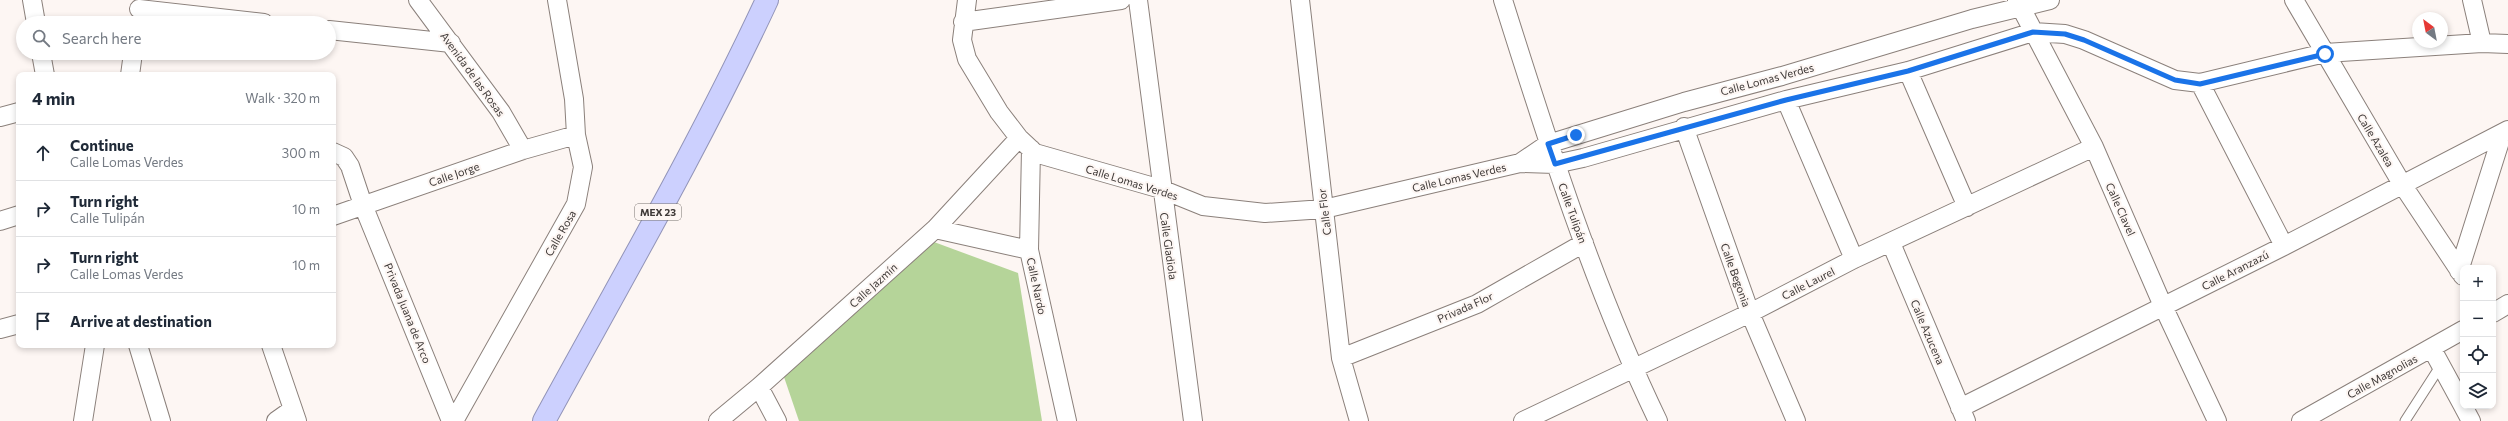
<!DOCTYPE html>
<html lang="en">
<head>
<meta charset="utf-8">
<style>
	:root { --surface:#fff; --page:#f6f6f7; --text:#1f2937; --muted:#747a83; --line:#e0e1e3 }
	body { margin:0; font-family:Commissioner,sans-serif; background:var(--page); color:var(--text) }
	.controls { position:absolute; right:12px; bottom:12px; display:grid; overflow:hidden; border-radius:8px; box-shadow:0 2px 6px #0003 }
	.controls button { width:36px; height:36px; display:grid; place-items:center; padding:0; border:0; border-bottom:1px solid var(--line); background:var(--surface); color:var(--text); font:20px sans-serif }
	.compass { position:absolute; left:2412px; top:12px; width:36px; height:36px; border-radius:50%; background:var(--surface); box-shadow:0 2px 6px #0003; rotate:328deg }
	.stop { position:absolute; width:12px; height:12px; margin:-9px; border:3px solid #1a73e8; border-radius:50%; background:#fff }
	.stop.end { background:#1a73e8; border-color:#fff; box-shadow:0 1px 4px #0008 }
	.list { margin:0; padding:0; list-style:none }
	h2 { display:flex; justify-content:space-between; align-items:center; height:52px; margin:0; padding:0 16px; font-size:17px }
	h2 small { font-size:13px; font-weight:400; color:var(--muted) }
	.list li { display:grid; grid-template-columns:26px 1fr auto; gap:12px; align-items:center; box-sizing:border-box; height:56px; padding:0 16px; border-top:1px solid var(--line) }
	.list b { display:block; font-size:15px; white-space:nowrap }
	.list p { margin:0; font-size:13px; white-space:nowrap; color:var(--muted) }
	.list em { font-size:13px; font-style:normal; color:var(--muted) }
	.icon { flex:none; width:22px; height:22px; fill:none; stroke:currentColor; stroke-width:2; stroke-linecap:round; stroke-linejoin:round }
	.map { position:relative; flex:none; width:2508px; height:421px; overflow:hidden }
	.search { position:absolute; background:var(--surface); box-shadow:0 2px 6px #0003; left:16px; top:16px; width:320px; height:44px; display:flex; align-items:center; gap:10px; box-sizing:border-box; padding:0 14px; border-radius:22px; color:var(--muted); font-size:15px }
	.panel { position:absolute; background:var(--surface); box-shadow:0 2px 6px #0003; left:16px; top:72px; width:320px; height:276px; border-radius:8px }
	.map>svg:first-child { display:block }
</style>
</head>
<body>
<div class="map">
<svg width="2508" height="421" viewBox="0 0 2508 421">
	<rect width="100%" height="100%" fill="#fdf6f3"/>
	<path fill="#b5d499" d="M934 242 1018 273 1042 421H799L784 377Z"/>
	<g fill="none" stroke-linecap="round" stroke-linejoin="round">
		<defs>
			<path id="service" d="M2405 421 2441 365"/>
			<path id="minor" d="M32 0 36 23
				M418 0 501 112 523 150
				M967 0 962 40 967 59 999 112 1019 138 1035 153 1161 189 1203 206 1265 213 1324 209 1520 163 1555 164 1583 158 1786 100 1908 71 2033 32 2065 34 2084 40 2175 80 2200 83 2325 53 2482 43 2508 44
				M1138 0 1193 421
				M1300 0 1341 358 1359 421
				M1503 0C1548 143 1593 286 1658 421
				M2017 0 2094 147 2163 306 2217 421
				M2294 0 2402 184 2463 276
				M2472 0 2482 43
				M139 9 264 23
				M963 22 1121 0
				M329 30 451 43
				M41 53 45 75
				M1908 71 1967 207
				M130 75 133 53
				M2200 83 2284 246
				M1786 100 1854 259
				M0 117 19 112
				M1684 127 1750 313 1796 421
				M1031 149 1029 250 1067 421
				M333 152 344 157 350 166 363 205 451 421
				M1520 163 1548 144 1684 102 1782 76 1972 19 2050 0
				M333 216 523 150 576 135
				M0 221 19 215
				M935 229 1029 250
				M1891 243 1966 421
				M2459 271 2502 135
				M2493 313 2508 304
				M0 329 19 324
				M138 345 161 421
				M271 345 297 421
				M2432 349 2463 406
				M1341 358 1477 304 1584 243
				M759 387 777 421
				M2463 406 2471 421
				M1960 408 2284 246 2508 130
				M83 421 95 345
				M276 421 293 409
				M454 421 576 204 583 167 576 135 574 99 557 0
				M718 421 759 387 935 229 1019 138
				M1523 421 1750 313 1854 259 2094 147
				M2301 421 2463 330"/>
			<path id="trunk" d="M544 421C620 282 700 144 767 0"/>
		</defs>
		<use href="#service" stroke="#8b807b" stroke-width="11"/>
		<use href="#minor" stroke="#8b807b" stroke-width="20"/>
		<use href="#trunk" stroke="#9294b8" stroke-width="24"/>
		<use href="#service" stroke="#fff" stroke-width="9"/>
		<use href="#minor" stroke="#fff" stroke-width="18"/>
		<use href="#trunk" stroke="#ccd0fe" stroke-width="22"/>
	</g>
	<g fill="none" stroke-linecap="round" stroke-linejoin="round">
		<path stroke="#1a73e8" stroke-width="5" d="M1576 135 1548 144 1555 164 1786 100 1908 71 2033 32 2065 34 2084 40 2175 80 2200 84 2325 54"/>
	</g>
	<g text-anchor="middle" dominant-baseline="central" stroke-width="4" stroke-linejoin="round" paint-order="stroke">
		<rect fill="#fdf6f3" stroke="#77726f" stroke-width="1" x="635" y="204" width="46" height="16" rx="3"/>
		<g font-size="10" font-weight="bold" fill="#3e3937">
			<text x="658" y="212">MEX 23</text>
		</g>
		<g font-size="11" fill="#3e3937" stroke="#fdf6f3">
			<text transform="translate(473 74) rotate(54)">Avenida de las Rosas</text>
			<text transform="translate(1767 79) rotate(-15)">Calle Lomas Verdes</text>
			<text transform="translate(2376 140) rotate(59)">Calle Azalea</text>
			<text transform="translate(454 174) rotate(-19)">Calle Jorge</text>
			<text transform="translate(1459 177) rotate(-13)">Calle Lomas Verdes</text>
			<text transform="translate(1132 182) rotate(17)">Calle Lomas Verdes</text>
			<text transform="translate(2121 209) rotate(66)">Calle Clavel</text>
			<text transform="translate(1324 212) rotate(-97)">Calle Flor</text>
			<text transform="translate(1573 213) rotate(70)">Calle Tulipán</text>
			<text transform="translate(560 233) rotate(-60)">Calle Rosa</text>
			<text transform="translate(1169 246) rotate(82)">Calle Gladiola</text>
			<text transform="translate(2235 270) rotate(-27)">Calle Aranzazú</text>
			<text transform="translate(1736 275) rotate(70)">Calle Begonia</text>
			<text transform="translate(1808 283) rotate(-27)">Calle Laurel</text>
			<text transform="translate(873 285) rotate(-42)">Calle Jazmín</text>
			<text transform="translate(1037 286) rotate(78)">Calle Nardo</text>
			<text transform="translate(1465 307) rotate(-24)">Privada Flor</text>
			<text transform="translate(408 313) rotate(68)">Privada Juana de Arco</text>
			<text transform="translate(1928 332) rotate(67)">Calle Azucena</text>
			<text transform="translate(2382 376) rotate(-29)">Calle Magnolias</text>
		</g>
	</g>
</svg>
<div class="controls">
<button>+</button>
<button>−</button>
<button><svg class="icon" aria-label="locate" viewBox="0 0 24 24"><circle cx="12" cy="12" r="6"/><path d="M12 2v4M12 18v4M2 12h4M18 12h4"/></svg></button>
<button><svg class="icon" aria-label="layers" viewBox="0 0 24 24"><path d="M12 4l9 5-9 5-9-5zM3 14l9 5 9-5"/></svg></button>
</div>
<svg class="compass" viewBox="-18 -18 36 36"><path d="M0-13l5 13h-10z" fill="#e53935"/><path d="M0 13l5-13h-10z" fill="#747a83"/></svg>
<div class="stop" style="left:2325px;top:54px"></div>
<div class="stop end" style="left:1576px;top:135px"></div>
<div class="search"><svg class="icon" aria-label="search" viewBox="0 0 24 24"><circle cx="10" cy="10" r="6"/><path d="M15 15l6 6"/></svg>Search here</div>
<section class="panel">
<h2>4 min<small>Walk · 320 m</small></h2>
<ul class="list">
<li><svg class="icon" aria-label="ahead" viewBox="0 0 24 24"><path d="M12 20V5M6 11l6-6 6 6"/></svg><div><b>Continue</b><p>Calle Lomas Verdes</p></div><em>300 m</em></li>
<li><svg class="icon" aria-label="right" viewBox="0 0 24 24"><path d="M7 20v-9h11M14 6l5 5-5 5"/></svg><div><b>Turn right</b><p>Calle Tulipán</p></div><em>10 m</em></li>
<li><svg class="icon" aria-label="right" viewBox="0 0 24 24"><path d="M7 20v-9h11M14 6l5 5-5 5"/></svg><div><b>Turn right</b><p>Calle Lomas Verdes</p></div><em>10 m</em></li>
<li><svg class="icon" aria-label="arrive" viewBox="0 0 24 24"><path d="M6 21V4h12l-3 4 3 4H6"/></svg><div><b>Arrive at destination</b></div></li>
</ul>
</section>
</div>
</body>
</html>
